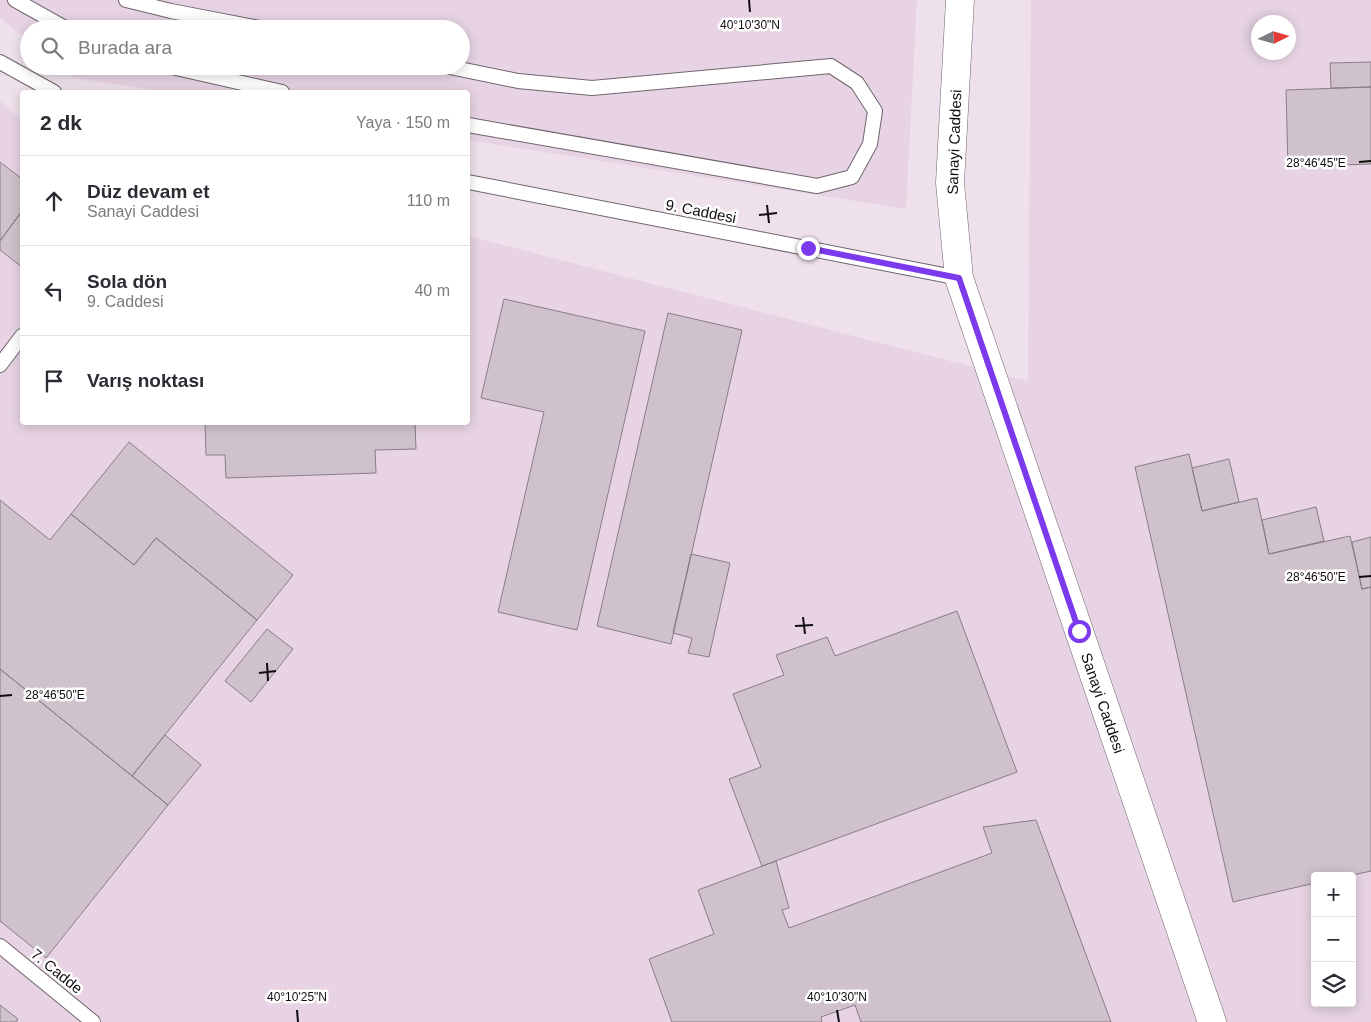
<!DOCTYPE html>
<html lang="tr">
<head>
<meta charset="utf-8">
<style>
	:root { --surface:#fff; --page:#f7f7f7; --text:#2b2b33; --muted:#7c7c81; --line:#e1e1e2 }
	body { margin:0; font-family:Arial,sans-serif; background:var(--page); color:var(--text) }
	.controls { position:absolute; right:15px; bottom:15px; display:grid; overflow:hidden; border-radius:5px; box-shadow:0 2px 12px #0003 }
	.controls button { width:45px; height:45px; display:grid; place-items:center; padding:0; border:0; border-bottom:1px solid var(--line); background:var(--surface); color:var(--text); font:25px sans-serif }
	.compass { position:absolute; left:1251px; top:15px; width:45px; height:45px; border-radius:50%; background:var(--surface); box-shadow:0 2px 12px #0003; rotate:85deg }
	.stop { position:absolute; width:15px; height:15px; margin:-11px; border:4px solid #7c3aed; border-radius:50%; background:#fff }
	.stop.end { background:#7c3aed; border-color:#fff; box-shadow:0 1px 5px #0008 }
	.list { margin:0; padding:0; list-style:none }
	h2 { display:flex; justify-content:space-between; align-items:center; height:65px; margin:0; padding:0 20px; font-size:21px }
	h2 small { font-size:16px; font-weight:400; color:var(--muted) }
	.list li { display:grid; grid-template-columns:32px 1fr auto; gap:15px; align-items:center; box-sizing:border-box; height:90px; padding:0 20px; border-top:1px solid var(--line) }
	.list b { display:block; font-size:19px; white-space:nowrap }
	.list p { margin:0; font-size:16px; white-space:nowrap; color:var(--muted) }
	.list em { font-size:16px; font-style:normal; color:var(--muted) }
	.icon { flex:none; width:28px; height:28px; fill:none; stroke:currentColor; stroke-width:2; stroke-linecap:round; stroke-linejoin:round }
	.map { position:relative; flex:none; width:1371px; height:1022px; overflow:hidden }
	.search { position:absolute; background:var(--surface); box-shadow:0 2px 12px #0003; left:20px; top:20px; width:450px; height:55px; display:flex; align-items:center; gap:12px; box-sizing:border-box; padding:0 18px; border-radius:28px; color:var(--muted); font-size:19px }
	.panel { position:absolute; background:var(--surface); box-shadow:0 2px 12px #0003; left:20px; top:90px; width:450px; height:335px; border-radius:5px }
	.map>svg:first-child { display:block }
</style>
</head>
<body>
<div class="map">
<svg width="1371" height="1022" viewBox="0 0 1371 1022">
	<rect width="100%" height="100%" fill="#eee1eb"/>
	<path fill="#e7d3e3" fill-rule="evenodd" d="M0 0H917L906 209 468 140V92H167L74 78 59 66H461V29H29V41L0 18Z
		M1031 0H1371V1022H0V101L22 120V422H468V236L1028 381ZM1258 22H1288V52H1258ZM1315 876H1352V1003H1315Z"/>
	<path fill="#cfc2cc" stroke="#897d87" d="M1371 62V87L1331 88 1330 63Z
		M1371 87V164L1288 167 1286 90Z
		M0 162 22 179V211L0 241Z
		M22 211V267L0 250V241Z
		M504 299 645 331 577 630 498 612 544 412 481 398Z
		M668 313 742 330 671 644 597 626Z
		M205 422H415L416 449 375 450 376 473 226 478 225 455H206Z
		M129 442 293 575 257 620 156 538 134 565 71 514Z
		M1189 454 1202 511 1257 498 1269 554 1350 536 1362 589 1371 587V871L1348 876H1315V883L1233 902 1135 467Z
		M1229 459 1239 502 1202 511 1192 468Z
		M0 500 50 540 71 514 134 565 156 538 257 620 132 776 0 669Z
		M1316 507 1324 541 1269 554 1262 520Z
		M1371 537V587L1362 589 1352 542Z
		M691 554 730 563 709 657 688 653 692 638 673 633Z
		M957 611 1017 772 762 866 729 779 761 767 733 694 784 675 776 655 827 637 835 656Z
		M267 629 293 649 251 702 225 681Z
		M0 669 168 805 46 958 0 921Z
		M165 735 201 765 168 805 132 776Z
		M1036 820 1111 1022H861L855 1005 821 1017 822 1022H672L649 959 714 934 698 890 776 861 789 908 782 910 789 928 992 853 983 827Z
		M0 1005 18 1019 16 1022H0Z"/>
	<g fill="none" stroke-linecap="round" stroke-linejoin="round">
		<defs>
			<path id="service" d="M15 0 67 29
				M126 0 171 11 265 29
				M0 62 54 92
				M167 66 282 92
				M445 66 518 81 592 88 831 66 857 83 875 111 870 144 852 177 817 186 468 125
				M468 182 959 278
				M0 365 22 336
				M0 946 93 1022"/>
			<path id="tertiary" d="M960 0 950 183 959 278 1212 1022"/>
		</defs>
		<use href="#service" stroke="#70656e" stroke-width="16"/>
		<use href="#tertiary" stroke="#70656e" stroke-width="29"/>
		<use href="#service" stroke="#fff" stroke-width="14"/>
		<use href="#tertiary" stroke="#fff" stroke-width="28"/>
	</g>
	<g fill="none" stroke-linecap="round" stroke-linejoin="round">
		<path stroke="#7c3aed" stroke-width="6" d="M808 248 959 278 1079 631"/>
	</g>
	<path fill="none" stroke="#110c10" stroke-width="2" d="M749 0 750 12M1359 162 1371 161M767 205 769 223M759 215 777 213M1359 577 1371 576M803 617 805 634M795 626 813 625M267 663 268 681M259 673 276 671M0 696 12 695M297 1010 298 1022M837 1010 839 1022"/>
	<g text-anchor="middle" dominant-baseline="central" stroke-width="5" stroke-linejoin="round" paint-order="stroke">
		<g font-size="15" fill="#110c10" stroke="#fff">
			<text transform="translate(954 142) rotate(-88)">Sanayi Caddesi</text>
			<text transform="translate(701 211) rotate(11)">9. Caddesi</text>
			<text transform="translate(1103 703) rotate(71)">Sanayi Caddesi</text>
			<text transform="translate(57 971) rotate(39)">7. Cadde</text>
		</g>
	</g>
	<g font-size="12" text-anchor="middle" fill="#110c10" stroke="#fff" stroke-width="5" stroke-linejoin="round" paint-order="stroke">
		<text x="750" y="29">40°10'30"N</text>
		<text x="1316" y="167">28°46'45"E</text>
		<text x="1316" y="581">28°46'50"E</text>
		<text x="55" y="699">28°46'50"E</text>
		<text x="297" y="1001">40°10'25"N</text>
		<text x="837" y="1001">40°10'30"N</text>
	</g>
</svg>
<div class="controls">
<button>+</button>
<button>−</button>
<button><svg class="icon" aria-label="layers" viewBox="0 0 24 24"><path d="M12 4l9 5-9 5-9-5zM3 14l9 5 9-5"/></svg></button>
</div>
<svg class="compass" viewBox="-18 -18 36 36"><path d="M0-13l5 13h-10z" fill="#e53935"/><path d="M0 13l5-13h-10z" fill="#7c7c81"/></svg>
<div class="stop" style="left:1079px;top:631px"></div>
<div class="stop end" style="left:808px;top:248px"></div>
<div class="search"><svg class="icon" aria-label="search" viewBox="0 0 24 24"><circle cx="10" cy="10" r="6"/><path d="M15 15l6 6"/></svg>Burada ara</div>
<section class="panel">
<h2>2 dk<small>Yaya · 150 m</small></h2>
<ul class="list">
<li><svg class="icon" aria-label="ahead" viewBox="0 0 24 24"><path d="M12 20V5M6 11l6-6 6 6"/></svg><div><b>Düz devam et</b><p>Sanayi Caddesi</p></div><em>110 m</em></li>
<li><svg class="icon" aria-label="left" viewBox="0 0 24 24"><path d="M17 20v-9H6M10 6l-5 5 5 5"/></svg><div><b>Sola dön</b><p>9. Caddesi</p></div><em>40 m</em></li>
<li><svg class="icon" aria-label="arrive" viewBox="0 0 24 24"><path d="M6 21V4h12l-3 4 3 4H6"/></svg><div><b>Varış noktası</b></div></li>
</ul>
</section>
</div>
</body>
</html>
